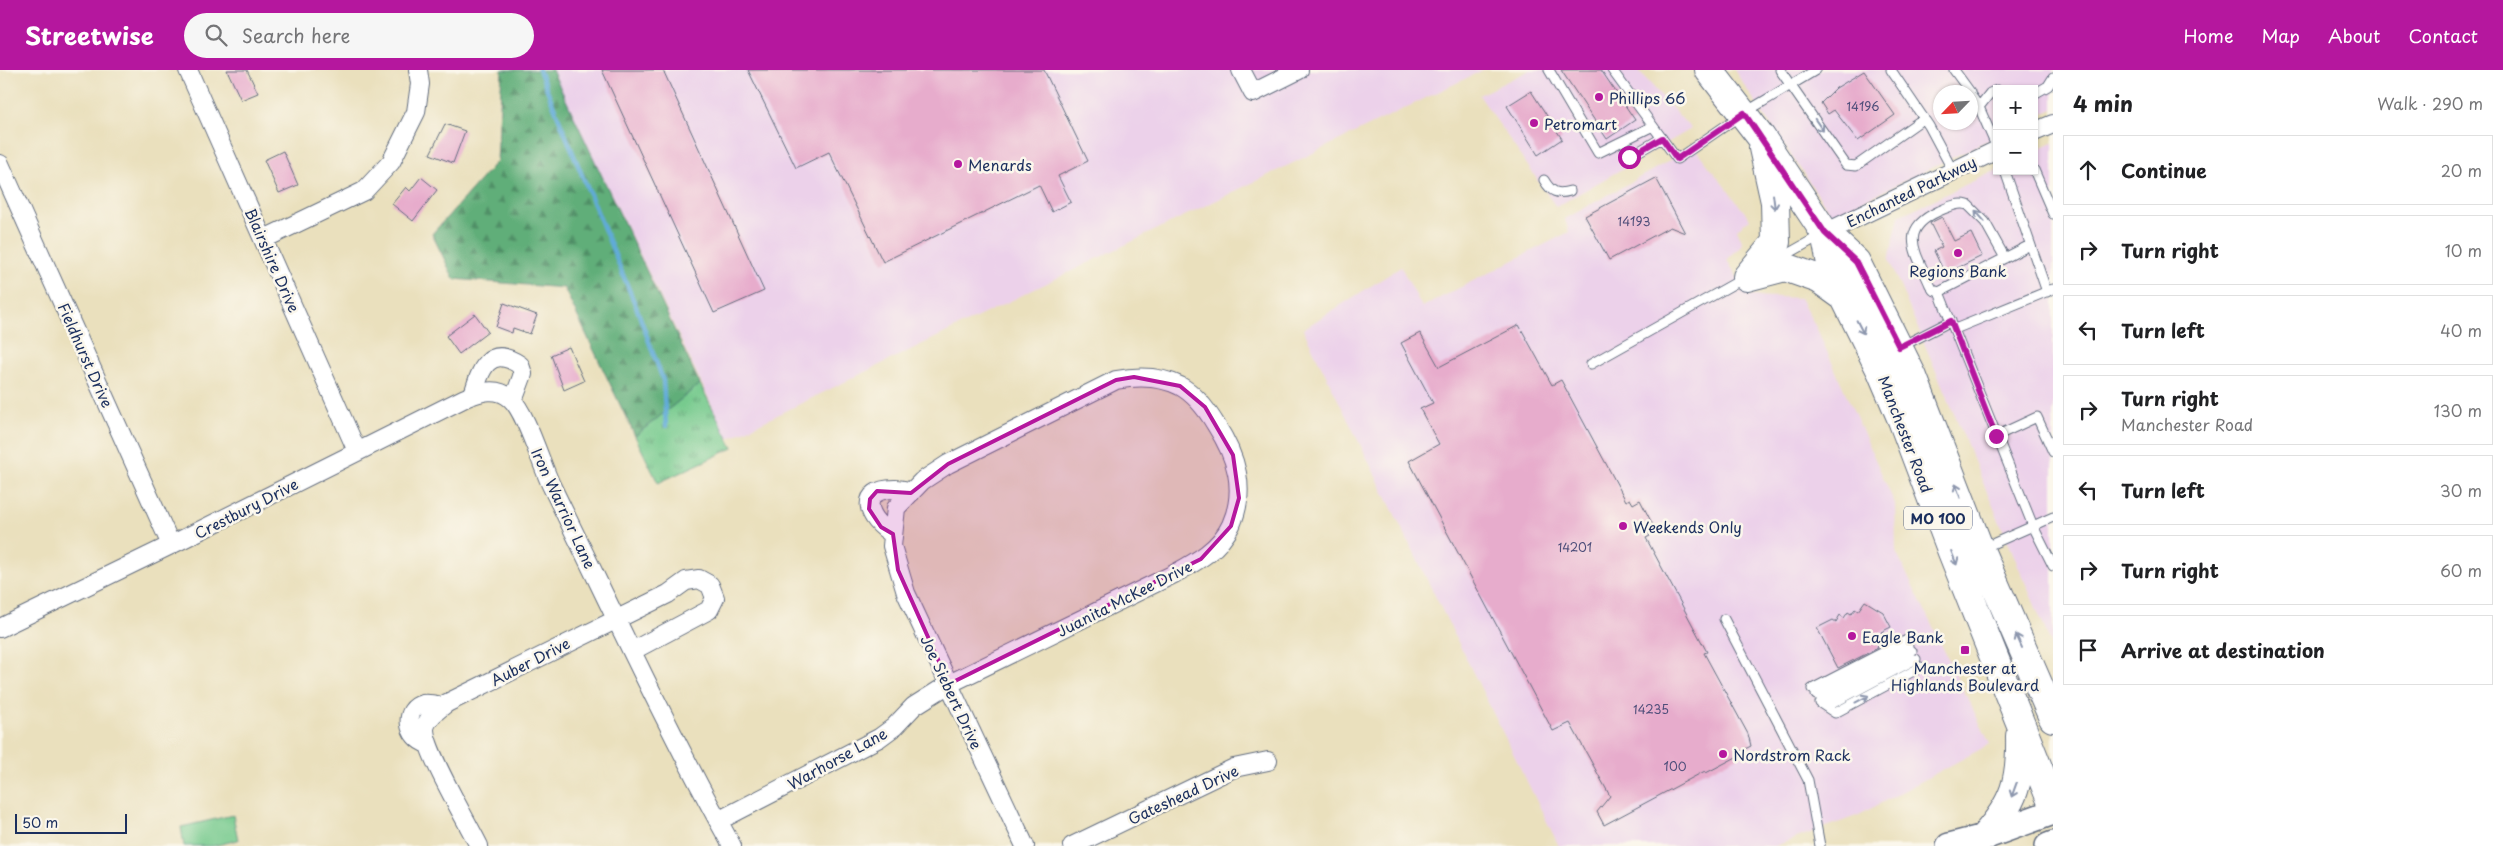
<!DOCTYPE html>
<html lang="en">
<head>
<meta charset="utf-8">
<style>
	:root { --surface:#fff; --page:#f6f6f6; --text:#202124; --muted:#757577; --line:#e0e0e0; --accent:#b5179e }
	body { margin:0; font-family:"Playpen Sans",sans-serif; background:var(--page); color:var(--text) }
	.controls { position:absolute; right:15px; top:15px; display:grid; overflow:hidden; border-radius:0px; box-shadow:0 1px 4px #0004 }
	.controls button { width:45px; height:45px; display:grid; place-items:center; padding:0; border:0; border-bottom:1px solid var(--line); background:var(--surface); color:var(--text); font:25px sans-serif }
	.compass { position:absolute; left:1933px; top:15px; width:45px; height:45px; border-radius:50%; background:var(--surface); box-shadow:0 1px 4px #0004; rotate:245deg }
	.scale { position:absolute; left:15px; bottom:12px; width:112px; box-sizing:border-box; padding-left:5px; border:2px solid #1b2f5e; border-top:0; font-size:14px; line-height:18px; white-space:nowrap; color:#1b2f5e; -webkit-text-stroke:4px #fbf7ec; paint-order:stroke }
	.stop { position:absolute; width:15px; height:15px; margin:-11px; border:4px solid #b5179e; border-radius:50%; background:#fff }
	.stop.end { background:#b5179e; border-color:#fff; box-shadow:0 1px 5px #0008 }
	.list { margin:0; padding:0; list-style:none }
	h2 { display:flex; justify-content:space-between; align-items:center; height:65px; margin:0; padding:0 20px; font-size:21px }
	h2 small { font-size:16px; font-weight:400; color:var(--muted) }
	.list li { display:grid; grid-template-columns:32px 1fr auto; gap:15px; align-items:center; box-sizing:border-box; height:70px; margin:0 10px 10px; padding:0 10px; border:1px solid var(--line); border-radius:0px }
	.list b { display:block; font-size:19px; white-space:nowrap }
	.list p { margin:0; font-size:16px; white-space:nowrap; color:var(--muted) }
	.list em { font-size:16px; font-style:normal; color:var(--muted) }
	.icon { flex:none; width:28px; height:28px; fill:none; stroke:currentColor; stroke-width:2; stroke-linecap:round; stroke-linejoin:round }
	.map { position:relative; flex:none; width:2053px; height:776px; overflow:hidden }
	header { display:flex; align-items:center; gap:30px; box-sizing:border-box; height:70px; padding:0 25px; background:var(--accent); color:#fff }
	header strong { font-size:24px }
	nav { display:flex; gap:28px; margin-inline-start:auto; font-size:18px }
	.search { width:350px; height:45px; background:var(--page); display:flex; align-items:center; gap:12px; box-sizing:border-box; padding:0 18px; border-radius:28px; color:var(--muted); font-size:19px }
	main { display:flex }
	aside { flex:1; background:var(--surface) }
	.map>svg:first-child { display:block }
</style>
</head>
<body>
<header>
<strong>Streetwise</strong>
<div class="search"><svg class="icon" aria-label="search" viewBox="0 0 24 24"><circle cx="10" cy="10" r="6"/><path d="M15 15l6 6"/></svg>Search here</div>
<nav><a>Home</a><a>Map</a><a>About</a><a>Contact</a></nav>
</header>
<main>
<div class="map">
<svg width="2053" height="776" viewBox="0 0 2053 776">
	<defs>
		<pattern id="grass-tufts" width="24" height="20" patternUnits="userSpaceOnUse" patternTransform="scale(1.25)"><rect width="24" height="20" fill="#77ca8e"/><path d="M3 7l-1-3M5 7V3M7 7l1-3M15 17l-1-3M17 17v-4M19 17l1-3" fill="none" stroke="#61a477"/></pattern>
		<pattern id="forest-firs" width="22" height="20" patternUnits="userSpaceOnUse" patternTransform="scale(1.25)"><rect width="22" height="20" fill="#61ae79"/><path d="M5 1l3.5 6h-7zM16 11l3.5 6h-7z" fill="#4f8e66"/></pattern>
	</defs>
	<rect width="100%" height="100%" fill="#fbf7ec"/>
	<filter id="ink" filterUnits="userSpaceOnUse"><feTurbulence type="fractalNoise" baseFrequency=".02" numOctaves="2"/><feDisplacementMap in="SourceGraphic" scale="10" xChannelSelector="R" yChannelSelector="G"/><feConvolveMatrix kernelMatrix="1 2 1 2 8 2 1 2 1" color-interpolation-filters="sRGB"/></filter>
	<filter id="wash" filterUnits="userSpaceOnUse"><feTurbulence type="fractalNoise" baseFrequency=".0096" numOctaves="4" result="noise"/><feDisplacementMap in="SourceGraphic" scale="20" xChannelSelector="R" yChannelSelector="G"/><feGaussianBlur stdDeviation="1.12" result="paint"/><feColorMatrix in="noise" values="0 0 0 0 0 0 0 0 0 0 0 0 0 0 0 0 0 1.4 0 .05"/><feComposite in="paint" operator="in"/></filter>
	<g filter="url(#wash)">
		<rect width="100%" height="100%" fill="#eae0bd"/>
		<path fill="#ecd1ea" fill-rule="evenodd" d="M552 0H1483L728 369Z
			M1530 0H1638L1691 59 1556 137 1479 25Z
			M1734 0H2053V39L2034 48V19H1997V66L1832 146ZM1940 22H1970V52H1940Z
			M2053 73V578L1889 190 1899 146 1997 100 2034 101V82Z
			M1694 77 1750 149 1737 159 1743 174 1727 190 1748 226 1800 228 1817 259 1895 434 1896 482 1990 674 1859 745 1775 776H1559L1303 259 1401 197 1422 237 1569 162 1565 149Z"/>
		<path fill="url(#grass-tufts)" stroke="#497c76" d="M700 314 733 378 658 413 635 366Z"/>
		<path fill="url(#forest-firs)" stroke="#3e6e6c" d="M502 0H552L700 314 635 366 564 218 454 209 432 164 497 91Z"/>
		<path fill="#77ca8e" stroke="#497c76" d="M233 745 238 770 213 776H184L181 757Z"/>
		<g fill="none" stroke-linecap="round" stroke-linejoin="round">
			<path stroke="#60abd8" stroke-width="4.5" d="M539 0 637 239 663 310 666 356"/>
		</g>
		<g id="blocks">
			<path fill="#e7accc" d="M227 0H247L258 23 241 30Z
				M602 0H663L764 221 714 243Z
				M748 0H1044L1088 91 1058 106 1071 132 1052 142 1039 115 883 192 829 82 796 98Z
				M1561 0H1601L1635 50 1607 69Z
				M1864 1 1895 45 1858 71 1834 40 1828 44 1821 33 1836 18Z
				M1531 21 1562 69 1538 85 1507 36Z
				M445 54 465 61 453 93 430 84Z
				M283 81 298 115 279 123 264 90Z
				M421 107 437 120 413 151 392 134 406 117 410 121Z
				M1656 108 1685 163 1670 157 1609 190 1585 146Z
				M1942 147 1954 171 1971 163 1982 186 1945 204 1934 181 1942 177 1930 153Z
				M504 233 537 245 530 264 513 258 512 263 496 257Z
				M475 244 488 262 459 284 446 266Z
				M1519 255 1552 315 1561 310 1626 431 1630 429 1633 434 1640 430 1654 457 1647 460 1650 466 1646 468 1707 582 1704 583 1748 664 1751 676 1741 681 1742 684 1706 703 1705 701 1604 755 1597 742 1610 726 1570 653 1553 661 1409 391 1439 374 1420 339 1433 333 1401 273 1420 263 1439 297Z
				M569 277 584 311 564 320 551 285Z
				M1865 531 1883 542 1891 557 1881 562 1886 571 1877 576 1878 578 1838 598 1817 558 1833 550 1836 552 1840 545 1844 548 1848 542 1851 544 1855 539 1858 541Z"/>
		</g>
	</g>
	<g filter="url(#ink)">
		<use href="#blocks" fill-opacity="0" stroke="#636d7f" stroke-width="1"/>
		<g fill="none" stroke-linecap="round" stroke-linejoin="round">
			<defs>
				<path id="lane" d="M1549 0 1598 83 1653 56
					M1612 0 1677 89 1744 43 1816 0
					M1780 0 1846 95 1856 96 1924 48
					M1891 0 1929 56 1953 101
					M1954 0 1970 22
					M1970 24 1979 37 1997 78
					M2034 24 2048 16 2053 8
					M1979 37 1990 23 1997 20
					M1629 87 1662 68
					M2034 100 2053 144
					M2005 101 2047 222
					M1544 110C1551 122 1557 125 1570 121
					M2005 188 1985 152 1968 135C1957 132 1949 137 1939 141 1897 160 1916 182 1930 215L1933 220 1939 222 2033 456 2053 447
					M1777 190 1823 164
					M1939 222 2030 175
					M1955 259 2053 219
					M1900 277 1951 251
					M1591 294 1744 208
					M1996 366 2037 347 2053 382
					M1983 478 2033 456 2053 496
					M1724 549 1808 710 1820 776
					M1912 581 1820 633 1835 643 1921 597
					M1812 619 1909 569
					M1816 625 1908 576
					M1826 637 1916 589"/>
				<path id="street" d="M188 0 357 381
					M1241 0 1253 23 1299 0
					M2034 62 2053 54
					M0 94 171 475
					M1825 163 1997 80
					M264 169 364 121 391 92 416 42 420 14 418 0
					M473 325C480 300 489 274 520 295L523 304 513 331
					M893 464C867 450 856 418 896 419 902 420 906 419 911 423
					M0 558 171 475 465 328C480 322 497 316 511 329 526 342 542 397 552 417 611 537 667 659 732 776
					M428 674C406 668 403 638 423 634 430 633 437 635 443 636
					M718 751 879 668 894 657 914 636 949 614 1174 504C1196 492 1220 479 1231 455 1247 419 1236 386 1216 355 1207 340 1195 324 1180 316 1160 306 1137 306 1116 310L948 394 922 411 896 438 892 476 906 523 1025 776
					M479 776C468 753 425 681 425 659 426 648 438 640 447 633L668 524 686 511 699 509 710 515 715 528 709 540 632 581
					M1072 776 1234 698 1268 691"/>
				<path id="secondary" d="M1949 776 1984 767 2053 742
					M2048 776 2053 774"/>
				<path id="primary" d="M1709 0 1761 67 1825 163 1856 192 1913 307 1980 480 2053 648
					M1825 163 1833 204 1881 301 1902 350 1952 482 2053 735
					M1747 207 1776 172 1775 132 1763 78
					M1747 207 1785 197 1819 209 1844 227
					M1984 767C2015 732 2021 711 2020 666"/>
			</defs>
			<use href="#lane" stroke="#636d7f" stroke-width="11"/>
			<use href="#street" stroke="#636d7f" stroke-width="20"/>
			<use href="#secondary" stroke="#636d7f" stroke-width="28"/>
			<use href="#primary" stroke="#636d7f" stroke-width="30"/>
			<use href="#lane" stroke="#fff" stroke-width="9"/>
			<use href="#street" stroke="#fff" stroke-width="18"/>
			<use href="#secondary" stroke="#fff" stroke-width="25"/>
			<use href="#primary" stroke="#fff" stroke-width="28"/>
		</g>
		<defs><path id="oneway-shaft" d="M-6 0H5M1.5-3L5.5 0L1.5 3" fill="none" stroke-width="1.6" stroke-linecap="round" stroke-linejoin="round" transform="scale(1.25)"/></defs>
		<g stroke="#8d97ae">
			<use href="#oneway-shaft" transform="translate(1819 55) rotate(55)"/>
			<use href="#oneway-shaft" transform="translate(1774 132) rotate(83)"/>
			<use href="#oneway-shaft" transform="translate(1980 146) rotate(-131)"/>
			<use href="#oneway-shaft" transform="translate(1860 257) rotate(63)"/>
			<use href="#oneway-shaft" transform="translate(1958 421) rotate(-110)"/>
			<use href="#oneway-shaft" transform="translate(1954 488) rotate(68)"/>
			<use href="#oneway-shaft" transform="translate(2019 571) rotate(-114)"/>
			<use href="#oneway-shaft" transform="translate(1862 629) rotate(-28)"/>
			<use href="#oneway-shaft" transform="translate(2014 720) rotate(110)"/>
		</g>
	</g>
	<g fill="none" stroke-linecap="round" stroke-linejoin="round" filter="url(#ink)">
		<path stroke="#b5179e" stroke-width="6" d="M1629 87 1662 68 1677 89 1744 43 1825 163 1856 192 1899 277 1951 251 1996 366"/>
	</g>
	<path fill="#b5179e" fill-opacity="0.2" stroke="#b5179e" stroke-width="4" stroke-linejoin="round" d="M1134 307 1180 316 1205 337 1233 385 1239 428 1231 456 1201 489 949 614 898 500 893 464 881 457 869 439 870 429 877 421 911 423 948 394 1116 310Z"/>
	<g fill="#b5179e" stroke="#fbf7ec" stroke-width="2">
		<circle cx="1599" cy="27" r="5"/>
		<circle cx="1534" cy="53" r="5"/>
		<circle cx="958" cy="94" r="5"/>
		<circle cx="1958" cy="183" r="5"/>
		<circle cx="1623" cy="456" r="5"/>
		<circle cx="1852" cy="566" r="5"/>
		<rect x="1960" y="575" width="10" height="10" rx="2.5"/>
		<circle cx="1723" cy="684" r="5"/>
	</g>
	<g text-anchor="middle" dominant-baseline="central" stroke-width="5" stroke-linejoin="round" paint-order="stroke">
		<g font-size="12" fill="#4e4e7a">
			<text x="1863" y="36">14196</text>
			<text x="1634" y="151">14193</text>
			<text x="1575" y="477">14201</text>
			<text x="1651" y="639">14235</text>
			<text x="1675" y="696">100</text>
		</g>
		<rect fill="#fbf7ec" stroke="#5e6b89" stroke-width="1" x="1904" y="436.5" width="68" height="23" rx="4"/>
		<g font-size="14" font-weight="bold" fill="#1b2f5e">
			<text x="1938" y="448">MO 100</text>
		</g>
		<g font-size="15" fill="#1b2f5e" stroke="#fbf7ec" text-anchor="start">
			<text x="1609" y="27">Phillips 66</text>
			<text x="1544" y="53">Petromart</text>
			<text x="968" y="94">Menards</text>
			<text x="1958" y="200" text-anchor="middle">Regions Bank</text>
			<text x="1633" y="456">Weekends Only</text>
			<text x="1862" y="566">Eagle Bank</text>
			<text x="1965" y="597" text-anchor="middle">Manchester at<tspan x="1965" dy="17">Highlands Boulevard</tspan></text>
			<text x="1733" y="684">Nordstrom Rack</text>
		</g>
		<g font-size="15" fill="#1b2f5e" stroke="#fbf7ec">
			<text transform="translate(1911 121) rotate(-26)">Enchanted Parkway</text>
			<text transform="translate(273 190) rotate(66)">Blairshire Drive</text>
			<text transform="translate(86 285) rotate(66)">Fieldhurst Drive</text>
			<text transform="translate(1906 364) rotate(69)">Manchester Road</text>
			<text transform="translate(246 438) rotate(-27)">Crestbury Drive</text>
			<text transform="translate(564 438) rotate(65)">Iron Warrior Lane</text>
			<text transform="translate(1124 528) rotate(-27)">Juanita McKee Drive</text>
			<text transform="translate(530 591) rotate(-27)">Auber Drive</text>
			<text transform="translate(952 622) rotate(65)">Joe Siebert Drive</text>
			<text transform="translate(837 688) rotate(-29)">Warhorse Lane</text>
			<text transform="translate(1183 724) rotate(-25)">Gateshead Drive</text>
		</g>
	</g>
</svg>
<div class="controls">
<button>+</button>
<button>−</button>
</div>
<svg class="compass" viewBox="-18 -18 36 36"><path d="M0-13l5 13h-10z" fill="#e53935"/><path d="M0 13l5-13h-10z" fill="#757577"/></svg>
<div class="scale">50 m</div>
<div class="stop" style="left:1629px;top:87px"></div>
<div class="stop end" style="left:1996px;top:366px"></div>
</div>
<aside>
<h2>4 min<small>Walk · 290 m</small></h2>
<ul class="list">
<li><svg class="icon" aria-label="ahead" viewBox="0 0 24 24"><path d="M12 20V5M6 11l6-6 6 6"/></svg><div><b>Continue</b></div><em>20 m</em></li>
<li><svg class="icon" aria-label="right" viewBox="0 0 24 24"><path d="M7 20v-9h11M14 6l5 5-5 5"/></svg><div><b>Turn right</b></div><em>10 m</em></li>
<li><svg class="icon" aria-label="left" viewBox="0 0 24 24"><path d="M17 20v-9H6M10 6l-5 5 5 5"/></svg><div><b>Turn left</b></div><em>40 m</em></li>
<li><svg class="icon" aria-label="right" viewBox="0 0 24 24"><path d="M7 20v-9h11M14 6l5 5-5 5"/></svg><div><b>Turn right</b><p>Manchester Road</p></div><em>130 m</em></li>
<li><svg class="icon" aria-label="left" viewBox="0 0 24 24"><path d="M17 20v-9H6M10 6l-5 5 5 5"/></svg><div><b>Turn left</b></div><em>30 m</em></li>
<li><svg class="icon" aria-label="right" viewBox="0 0 24 24"><path d="M7 20v-9h11M14 6l5 5-5 5"/></svg><div><b>Turn right</b></div><em>60 m</em></li>
<li><svg class="icon" aria-label="arrive" viewBox="0 0 24 24"><path d="M6 21V4h12l-3 4 3 4H6"/></svg><div><b>Arrive at destination</b></div></li>
</ul>
</aside>
</main>
</body>
</html>
